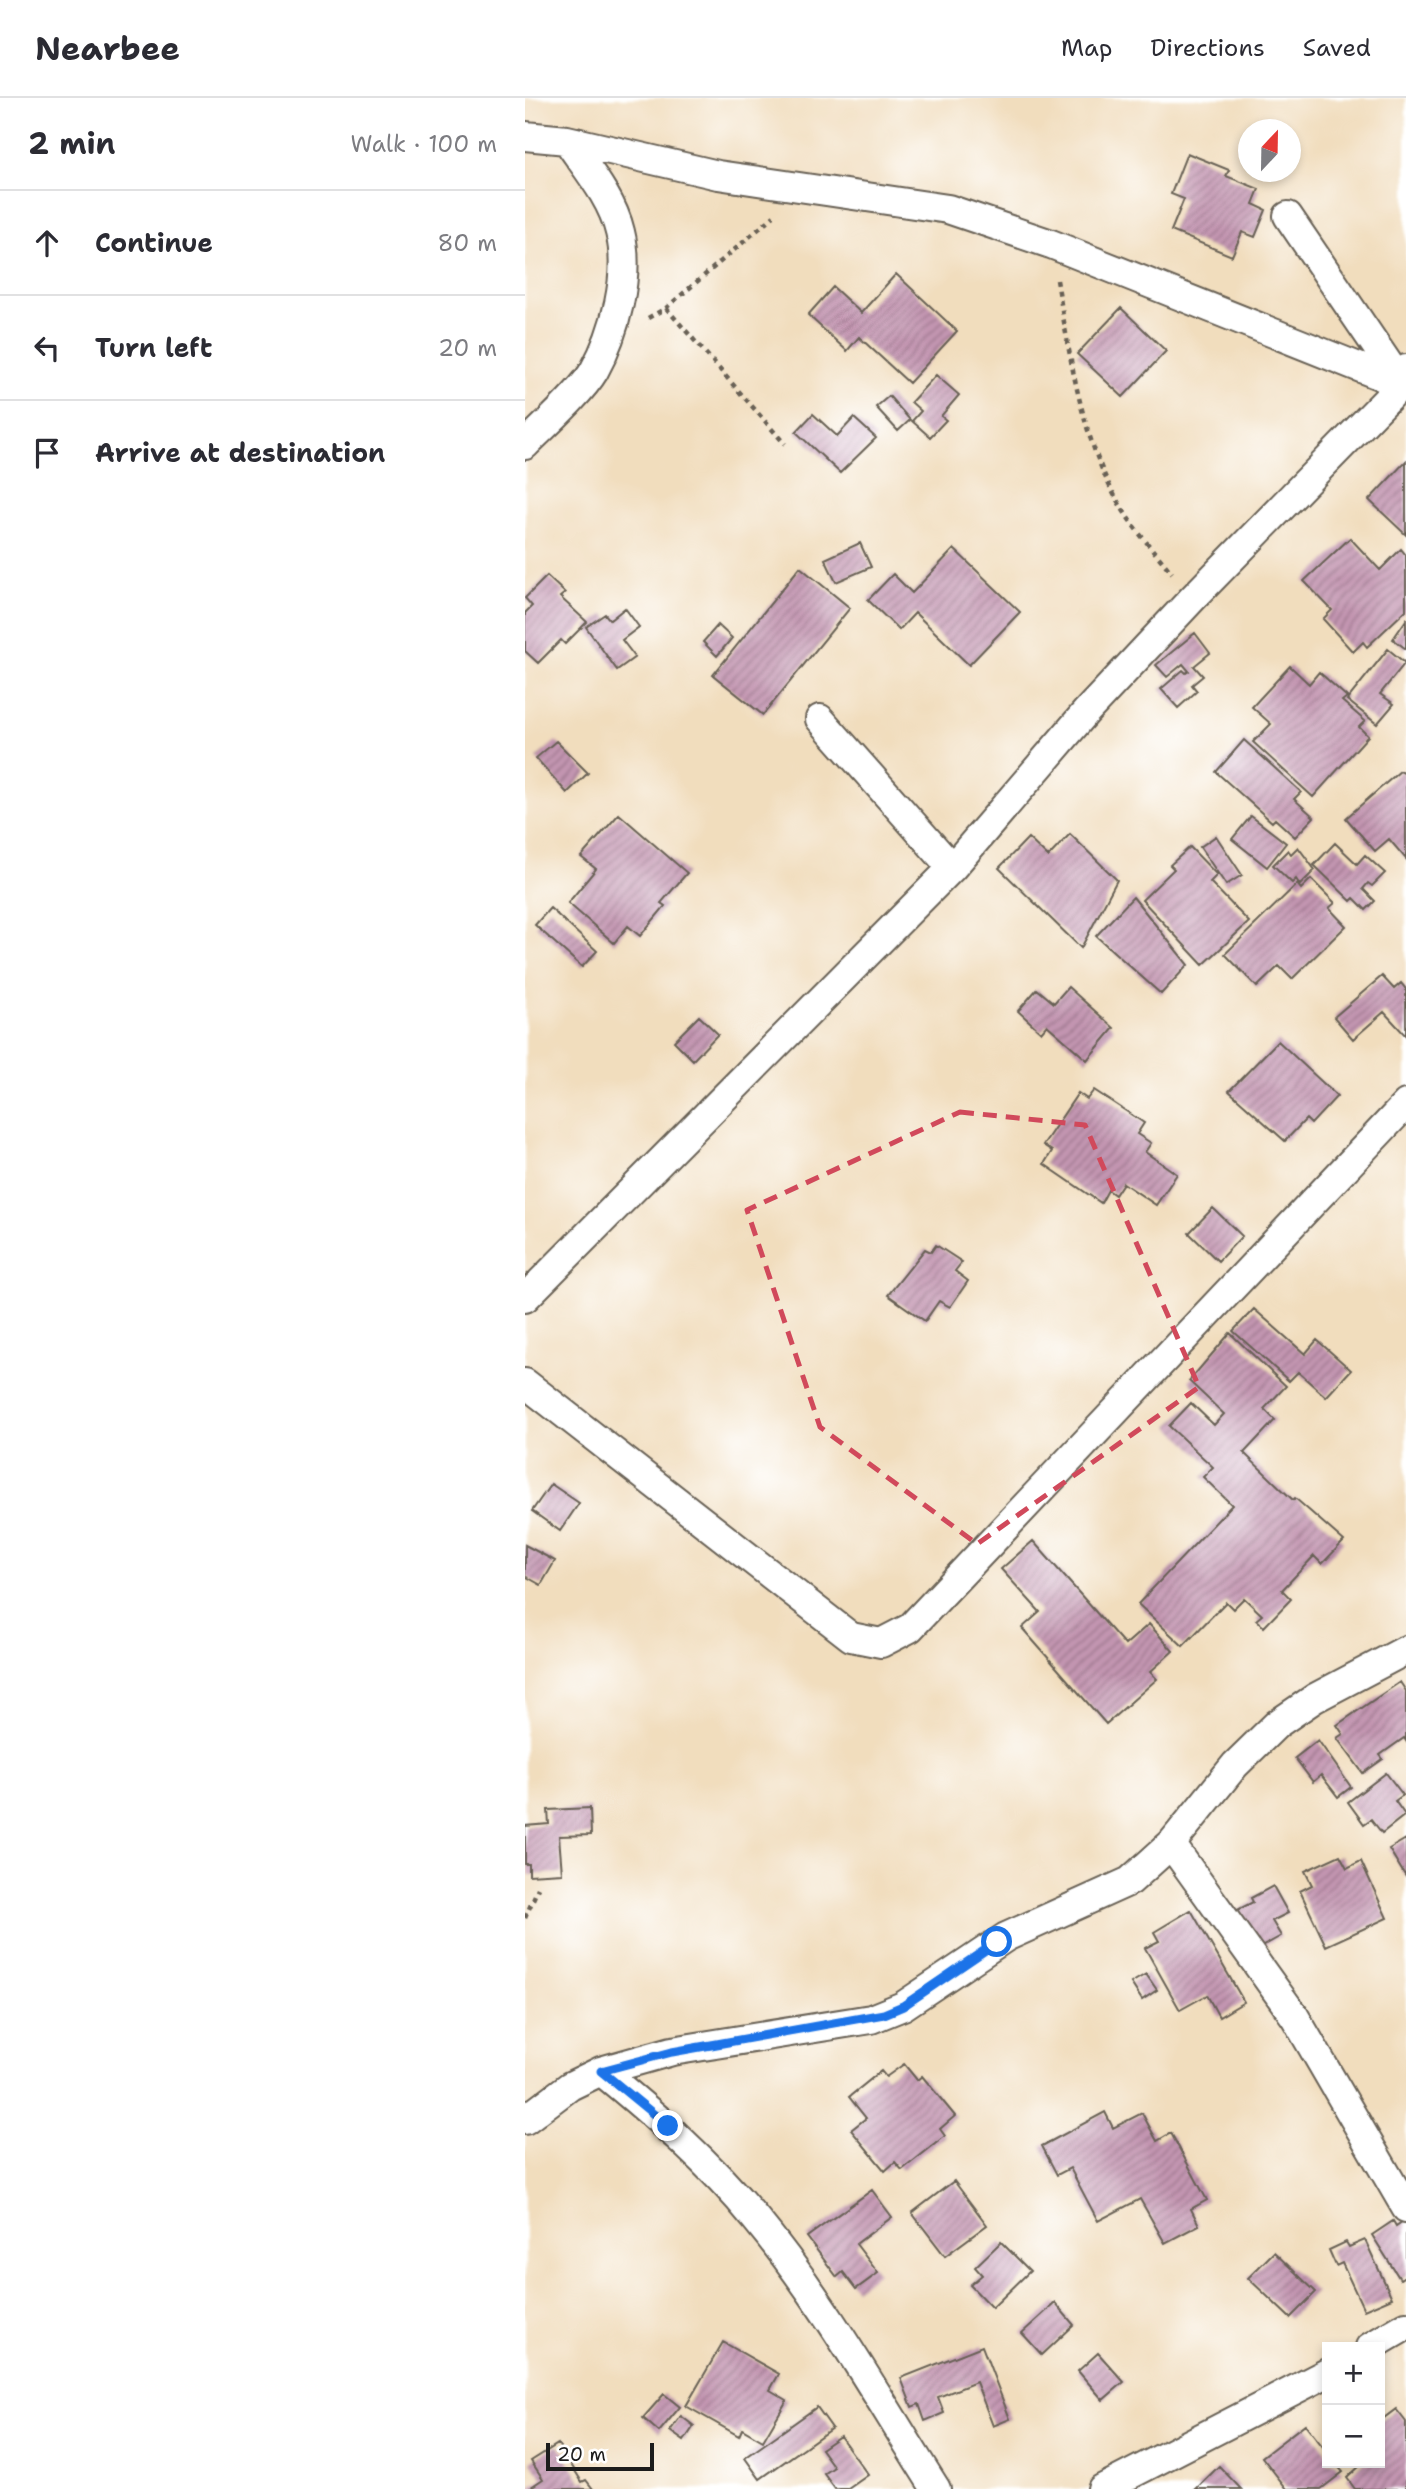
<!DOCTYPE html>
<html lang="en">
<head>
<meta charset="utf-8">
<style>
	:root { --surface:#fff; --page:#f2f2f3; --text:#2b2b33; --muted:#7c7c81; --line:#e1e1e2 }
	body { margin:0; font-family:"Shantell Sans",sans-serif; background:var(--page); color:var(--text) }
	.controls { position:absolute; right:21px; bottom:21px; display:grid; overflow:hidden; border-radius:0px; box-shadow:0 4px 10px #0003 }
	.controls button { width:63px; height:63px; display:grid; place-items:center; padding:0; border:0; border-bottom:2px solid var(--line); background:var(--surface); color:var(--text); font:35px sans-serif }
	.compass { position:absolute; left:713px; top:21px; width:63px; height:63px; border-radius:50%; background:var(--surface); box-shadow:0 4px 10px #0003; rotate:22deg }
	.scale { position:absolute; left:21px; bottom:18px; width:108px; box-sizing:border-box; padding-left:7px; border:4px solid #1c1c1c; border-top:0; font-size:19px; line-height:24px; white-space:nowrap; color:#1c1c1c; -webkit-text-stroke:5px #fff; paint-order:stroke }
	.stop { position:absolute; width:21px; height:21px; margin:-16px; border:5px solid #1a73e8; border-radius:50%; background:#fff }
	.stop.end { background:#1a73e8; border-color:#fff; box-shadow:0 2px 7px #0008 }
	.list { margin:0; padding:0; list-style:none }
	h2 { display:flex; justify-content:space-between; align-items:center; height:91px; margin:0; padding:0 28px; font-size:30px }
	h2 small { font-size:23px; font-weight:400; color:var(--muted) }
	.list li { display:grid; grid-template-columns:46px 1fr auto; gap:21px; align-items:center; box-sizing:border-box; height:105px; padding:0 28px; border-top:2px solid var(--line) }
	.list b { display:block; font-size:26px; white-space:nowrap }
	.list em { font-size:23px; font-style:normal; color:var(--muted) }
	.icon { flex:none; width:38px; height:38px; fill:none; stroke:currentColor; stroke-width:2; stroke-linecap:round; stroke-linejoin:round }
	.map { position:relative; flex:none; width:881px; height:2391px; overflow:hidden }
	header { display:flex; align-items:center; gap:42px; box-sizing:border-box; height:98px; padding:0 35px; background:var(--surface); border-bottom:2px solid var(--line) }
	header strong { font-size:33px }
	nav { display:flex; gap:38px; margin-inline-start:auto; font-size:24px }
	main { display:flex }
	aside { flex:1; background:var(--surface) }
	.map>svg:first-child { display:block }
</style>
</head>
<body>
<header>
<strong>Nearbee</strong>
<nav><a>Map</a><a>Directions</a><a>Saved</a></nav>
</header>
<main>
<aside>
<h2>2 min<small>Walk · 100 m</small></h2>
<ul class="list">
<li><svg class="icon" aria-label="ahead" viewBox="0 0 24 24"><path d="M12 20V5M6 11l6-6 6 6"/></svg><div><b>Continue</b></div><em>80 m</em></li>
<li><svg class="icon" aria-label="left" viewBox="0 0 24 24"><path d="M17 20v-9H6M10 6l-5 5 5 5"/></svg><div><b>Turn left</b></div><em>20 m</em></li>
<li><svg class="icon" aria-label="arrive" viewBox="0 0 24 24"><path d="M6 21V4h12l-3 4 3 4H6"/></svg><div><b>Arrive at destination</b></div></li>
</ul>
</aside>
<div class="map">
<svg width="881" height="2391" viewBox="0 0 881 2391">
	<defs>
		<pattern id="building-hatch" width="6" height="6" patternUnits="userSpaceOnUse" patternTransform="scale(1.75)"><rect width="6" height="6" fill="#c395b1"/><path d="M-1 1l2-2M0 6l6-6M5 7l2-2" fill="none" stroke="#9e798f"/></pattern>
	</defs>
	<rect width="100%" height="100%" fill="#fff"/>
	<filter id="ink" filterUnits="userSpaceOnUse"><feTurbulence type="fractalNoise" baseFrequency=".0143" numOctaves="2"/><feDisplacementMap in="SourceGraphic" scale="14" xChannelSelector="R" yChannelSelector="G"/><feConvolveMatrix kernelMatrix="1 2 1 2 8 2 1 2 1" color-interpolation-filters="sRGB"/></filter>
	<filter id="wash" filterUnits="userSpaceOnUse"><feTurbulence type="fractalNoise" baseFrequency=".00686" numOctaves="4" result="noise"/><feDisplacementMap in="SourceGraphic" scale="28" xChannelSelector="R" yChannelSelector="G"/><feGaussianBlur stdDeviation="1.57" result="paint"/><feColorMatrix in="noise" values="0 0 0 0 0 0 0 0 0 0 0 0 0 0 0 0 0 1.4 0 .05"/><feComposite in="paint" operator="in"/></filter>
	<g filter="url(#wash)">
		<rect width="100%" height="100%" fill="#f1ddbd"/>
		<g id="blocks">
			<path fill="url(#building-hatch)" d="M662 55 704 72 701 78 734 91 728 106 741 112 730 139 717 134 707 158 646 133 659 101 646 96Z
				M371 176 432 233 384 285 334 239 322 253 283 217 308 189 336 215Z
				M596 210 641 253 598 299 552 256Z
				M411 277 434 297 416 318 421 322 405 339 387 323 396 313 386 304Z
				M364 298 385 322 373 333 351 309Z
				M288 316 312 338 329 320 351 340 315 375 271 334Z
				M881 363V437L844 402Z
				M825 440 855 472 876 451 881 457V512L842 549 838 544 828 554 798 521 807 512 779 483Z
				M335 445 346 469 311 484 300 461Z
				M429 451 495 514 444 567 390 515 374 532 343 502 368 476 387 495Z
				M275 469 325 510 238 617 188 577Z
				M22 478 40 495 35 499 62 524 40 546 36 542 13 565 0 553V515L7 508 0 500Z
				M100 510 114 529 97 542 110 559 92 572 61 529 80 516 85 522Z
				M881 522V551L868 541Z
				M193 527 207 540 192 558 178 544Z
				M670 535 685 555 669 568 678 578 667 587 672 593 653 610 636 591 658 572 661 575 664 573 658 566 642 579 631 567Z
				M863 551 880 565 855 596 869 606 852 626 822 602Z
				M765 568 784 586 794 574 822 599 817 603 840 623 834 629 843 638 788 699 728 644 746 626 727 609Z
				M719 642 776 694 769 701 789 719 770 739 750 721 747 724 691 674Z
				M31 643 63 675 42 695 11 660Z
				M875 673 881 676V761L864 741 850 753 821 720Z
				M94 716 162 775 136 805 140 808 115 838 103 828 89 845 43 805 71 771 56 759Z
				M726 718 761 745 742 769 707 741Z
				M545 736 592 782 556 850 474 770 503 740 523 759Z
				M691 738 717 777 701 787 675 749Z
				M810 745 832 766 840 757 860 775 847 788 843 785 838 791 850 803 841 812 829 800 826 803 789 767Z
				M665 749 692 777 685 784 724 824 678 867 617 802 649 771 645 767Z
				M773 749 790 772 775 787 771 781 767 785 748 767 763 752 766 756Z
				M786 781 810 805 804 810 821 828 767 881 754 868 732 889 700 856 772 786 776 791Z
				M608 799 663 867 636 896 571 838Z
				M25 810 72 853 57 869 10 827Z
				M857 878 869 891 876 885 881 891V938L859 914 828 941 809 919Z
				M543 889 589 930 562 962 522 927 516 934 493 913 512 891 529 905Z
				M174 918 193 936 168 962 149 943Z
				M753 943 812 998 786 1026 781 1021 760 1043 704 993Z
				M569 992 619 1025 612 1036 626 1045 620 1054 652 1076 631 1107 598 1085 590 1097 583 1092 576 1105 519 1066 527 1053 518 1047 553 995 562 1001Z
				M688 1110 717 1138 693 1163 664 1135Z
				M411 1147 437 1164 430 1173 443 1183 425 1209 414 1203 400 1223 363 1197 400 1151 406 1154Z
				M729 1211 780 1256 792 1242 826 1272 801 1299 773 1274 764 1283 708 1233Z
				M705 1235 761 1288 739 1311 750 1322 719 1355 768 1402 770 1400 819 1443 797 1466 789 1458 757 1492 766 1501 739 1529 731 1522 737 1517 719 1500 708 1511 701 1504 658 1548 613 1506 707 1407 678 1379 688 1369 644 1328 666 1305 689 1327 699 1316 664 1283Z
				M26 1386 54 1405 35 1433 7 1413Z
				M508 1443 600 1547 624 1526 648 1553 625 1574 632 1581 581 1626 497 1530 515 1514 476 1471Z
				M0 1447 30 1463 16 1487 0 1478Z
				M875 1584 881 1593V1643L879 1640 855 1657 858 1661 838 1675 812 1640 818 1636 812 1627Z
				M793 1642 826 1689 813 1699 796 1677 788 1684 770 1660Z
				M861 1675 878 1697 870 1703 880 1717 857 1735 846 1721 839 1726 823 1704Z
				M65 1710 66 1737 34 1738 37 1775 4 1777V1766H0V1728L24 1726 23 1712Z
				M881 1741V1779L864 1751Z
				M815 1757 822 1770 836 1763 862 1820 801 1848 775 1793 787 1787 780 1773Z
				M748 1788 763 1815 747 1823 756 1838 720 1858 699 1819 728 1804 726 1800Z
				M666 1812 719 1904 694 1919 682 1897 655 1912 620 1850 634 1843 629 1834Z
				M621 1876 632 1892 617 1902 606 1885Z
				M379 1966 392 1982 397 1978 430 2018 415 2031 420 2038 377 2072 370 2064 360 2073 326 2032 341 2020 324 1999 356 1973 361 1979Z
				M580 2014 588 2030 617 2015 632 2043 646 2035 682 2102 666 2111 674 2127 640 2145 615 2101 573 2123 545 2070 532 2077 517 2048Z
				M429 2083 462 2127 420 2158 387 2115Z
				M347 2092 367 2119 331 2146 353 2175 331 2191 318 2174 312 2179 282 2139Z
				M881 2121V2177L875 2181 847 2137 868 2123 871 2128Z
				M840 2142 867 2200 839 2212 817 2165 811 2168 804 2152 821 2144 824 2149Z
				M476 2144 505 2173 467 2210 445 2187 457 2177 450 2169Z
				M749 2154 791 2194 765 2220 723 2180Z
				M530 2205 549 2227 517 2257 497 2235Z
				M198 2244 254 2276 245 2292 262 2302 238 2343 217 2331 214 2338 161 2308Z
				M457 2248 485 2321 468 2328 451 2284 413 2299 419 2315 400 2323 394 2306 387 2309 376 2280Z
				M573 2255 599 2284 578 2302 553 2273Z
				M139 2296 155 2309 134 2334 118 2320Z
				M292 2309 307 2330 235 2381 220 2360Z
				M871 2311 881 2324V2391H830L822 2380 838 2365H855V2323Z
				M156 2318 169 2328 159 2343 145 2333Z
				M780 2326 802 2354V2365H810L818 2374 796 2391H762L737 2359Z
				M315 2338 343 2377 323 2391H310L299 2376 309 2369 296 2351Z
				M33 2346 57 2384 61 2382 68 2391H3L18 2381 6 2363Z
				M694 2368 716 2391H671Z"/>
		</g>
	</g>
	<g filter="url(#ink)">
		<use href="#blocks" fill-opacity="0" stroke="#676054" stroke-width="2"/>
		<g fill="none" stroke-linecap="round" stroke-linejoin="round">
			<defs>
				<path id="street" d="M0 38 42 42 193 77 423 111 526 146 881 288
					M763 118 877 286
					M0 347C19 328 56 295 69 273 90 235 106 177 95 134 87 100 61 70 42 42
					M295 621 427 770
					M0 1200 427 770 561 614 668 500 877 286 881 271
					M0 1285 326 1539 356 1545 385 1530 881 1006
					M646 1746 770 1919 881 2110
					M76 1973C131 2018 184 2064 230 2120 299 2203 353 2300 411 2391
					M0 2022 45 1988 76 1973 147 1953 346 1921 378 1908 481 1839 605 1783 646 1746 710 1667 752 1626 790 1600 881 1552
					M845 2249 881 2228
					M577 2391 802 2275"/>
			</defs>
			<use href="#street" stroke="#676054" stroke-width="32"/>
			<path stroke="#676054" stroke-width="4.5" stroke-dasharray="5 5" stroke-linecap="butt" d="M532 182C545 259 557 349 600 415 613 436 631 455 647 475
				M141 210 260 346
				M123 220 141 210 249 118
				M0 1820 13 1790"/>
			<use href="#street" stroke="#fff" stroke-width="28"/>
		</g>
	</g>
	<g fill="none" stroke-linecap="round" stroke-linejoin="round" filter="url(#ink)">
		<path stroke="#1a73e8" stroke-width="9" d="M143 2028 76 1973 147 1954 359 1916 378 1908 472 1844"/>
	</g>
	<path fill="none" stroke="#d1495b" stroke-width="5" stroke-dasharray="14 9" stroke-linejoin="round" d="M435 1014 560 1027 674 1289 452 1446 295 1329 222 1112Z"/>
</svg>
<div class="controls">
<button>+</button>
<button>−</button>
</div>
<svg class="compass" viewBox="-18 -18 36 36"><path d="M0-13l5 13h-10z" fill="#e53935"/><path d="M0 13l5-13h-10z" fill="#7c7c81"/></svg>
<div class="scale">20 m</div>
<div class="stop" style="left:472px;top:1844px"></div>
<div class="stop end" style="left:143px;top:2028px"></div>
</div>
</main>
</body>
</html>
